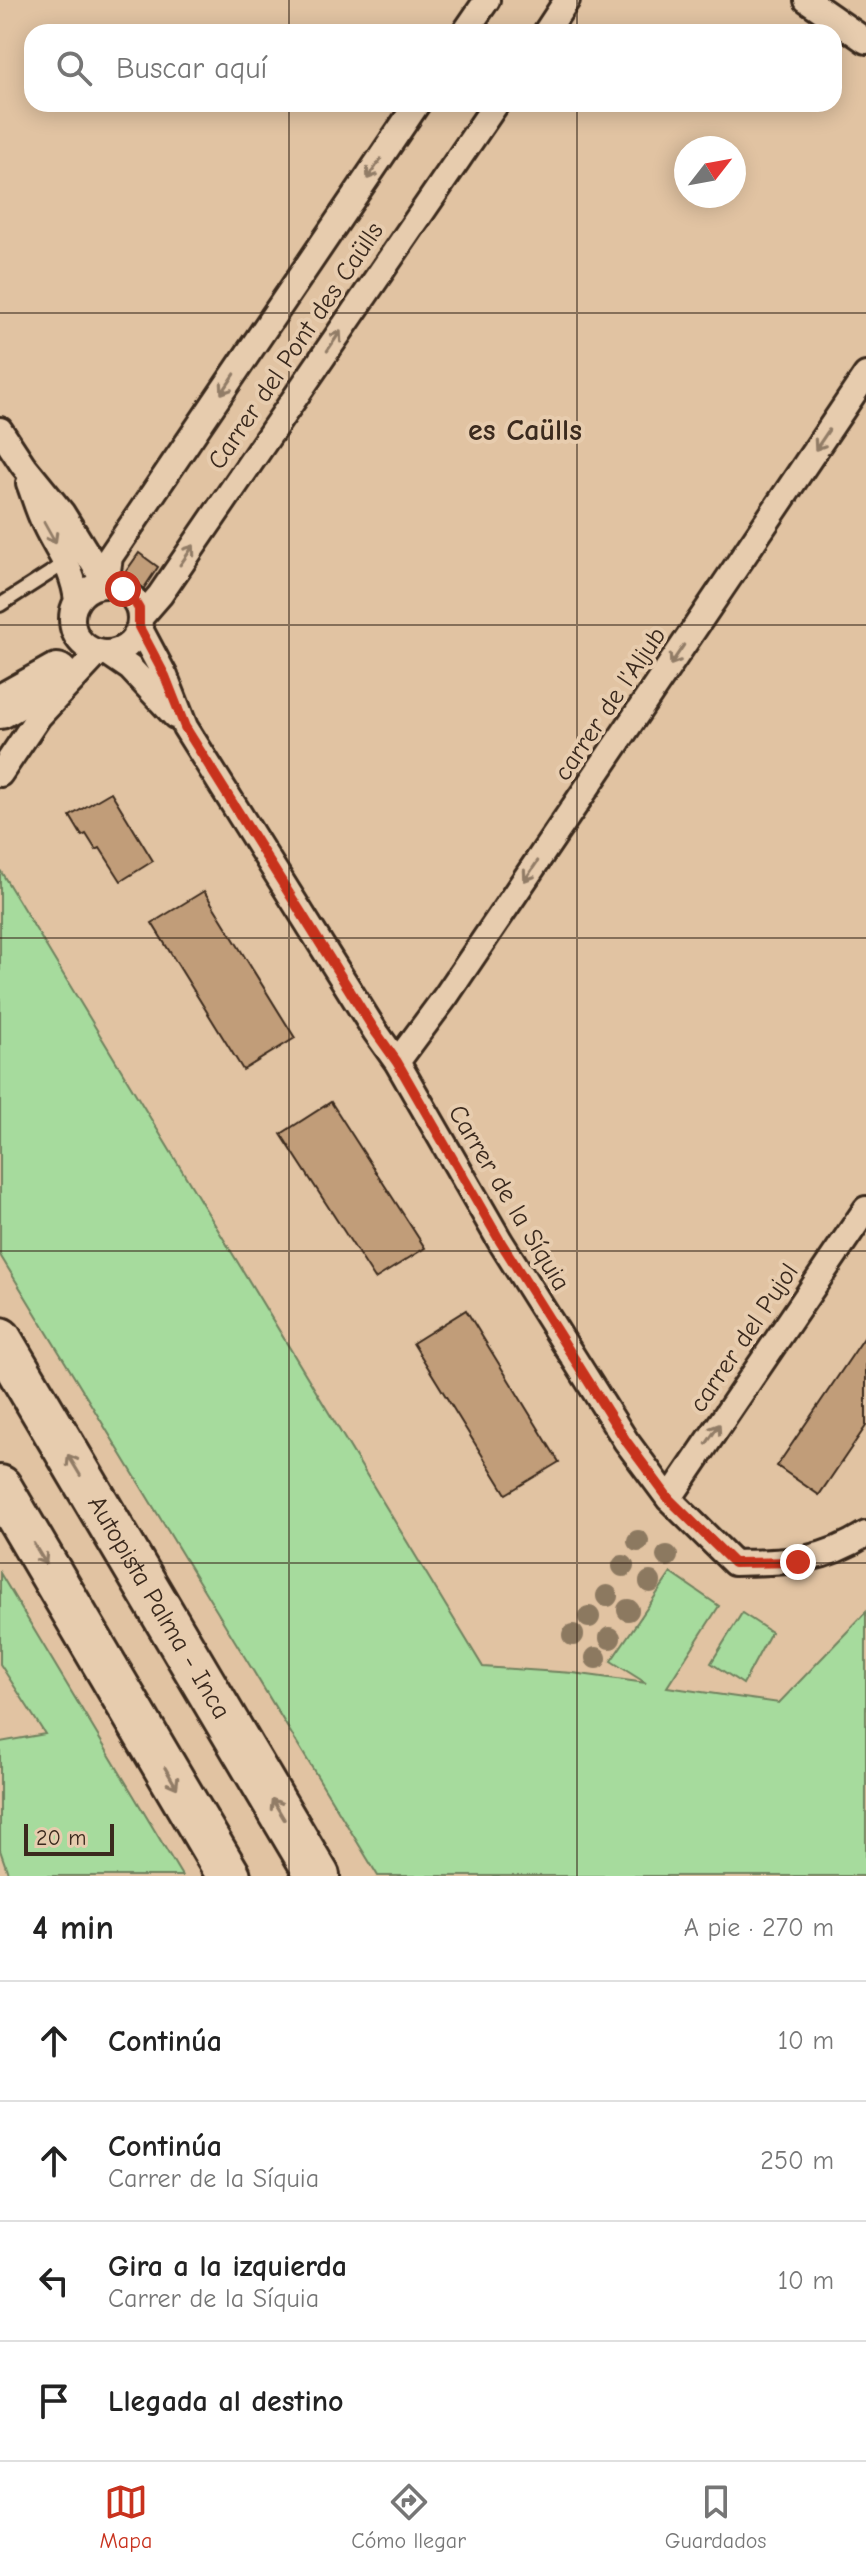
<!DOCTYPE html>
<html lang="es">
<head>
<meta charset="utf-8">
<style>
	:root { --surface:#fff; --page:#f6f6f6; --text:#222; --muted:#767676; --line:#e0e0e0; --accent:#c8321e }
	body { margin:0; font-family:"Comic Neue",sans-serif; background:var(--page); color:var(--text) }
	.compass { position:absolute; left:674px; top:136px; width:72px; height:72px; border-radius:50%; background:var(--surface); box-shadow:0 4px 20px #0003; rotate:59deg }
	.scale { position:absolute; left:24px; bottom:20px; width:90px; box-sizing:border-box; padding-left:8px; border:4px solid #3b2a1e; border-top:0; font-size:22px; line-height:28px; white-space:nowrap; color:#3b2a1e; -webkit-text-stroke:6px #e7ccae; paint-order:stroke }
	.stop { position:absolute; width:24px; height:24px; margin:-18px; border:6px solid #c8321e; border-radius:50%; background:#fff }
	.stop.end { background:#c8321e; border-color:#fff; box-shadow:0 2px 8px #0008 }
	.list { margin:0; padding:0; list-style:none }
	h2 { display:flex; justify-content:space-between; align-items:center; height:104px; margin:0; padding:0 32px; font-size:34px }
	h2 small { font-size:26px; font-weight:400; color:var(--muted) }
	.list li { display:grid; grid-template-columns:52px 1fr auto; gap:24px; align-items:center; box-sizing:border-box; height:120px; padding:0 32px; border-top:2px solid var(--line) }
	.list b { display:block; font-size:30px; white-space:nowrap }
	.list p { margin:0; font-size:26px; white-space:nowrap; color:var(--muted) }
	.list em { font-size:26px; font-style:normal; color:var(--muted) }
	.icon { flex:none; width:44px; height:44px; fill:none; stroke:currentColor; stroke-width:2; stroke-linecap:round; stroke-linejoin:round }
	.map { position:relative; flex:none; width:866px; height:1876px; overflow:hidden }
	.search { position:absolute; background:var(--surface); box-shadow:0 4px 20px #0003; left:24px; right:24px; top:24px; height:88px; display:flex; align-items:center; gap:20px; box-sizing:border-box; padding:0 28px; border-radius:24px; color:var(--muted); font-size:30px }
	.sheet { height:584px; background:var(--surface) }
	nav { display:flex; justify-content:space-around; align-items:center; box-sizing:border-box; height:112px; border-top:2px solid var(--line); background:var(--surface); font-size:22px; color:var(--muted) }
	nav a { display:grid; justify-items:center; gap:4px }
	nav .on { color:var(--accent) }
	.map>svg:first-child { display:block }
</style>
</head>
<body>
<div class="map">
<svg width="866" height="1876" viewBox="0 0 866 1876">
	<rect width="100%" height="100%" fill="#e1c3a2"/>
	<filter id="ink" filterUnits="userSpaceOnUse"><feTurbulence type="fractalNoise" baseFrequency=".0125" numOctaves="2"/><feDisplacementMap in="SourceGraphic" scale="16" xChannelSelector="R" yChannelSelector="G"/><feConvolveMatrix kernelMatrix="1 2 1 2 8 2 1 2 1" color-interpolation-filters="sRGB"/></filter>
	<g filter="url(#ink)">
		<path fill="#a6db9d" stroke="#70825e" stroke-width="2" d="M0 870 483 1667 573 1673 646 1683 611 1661 671 1573 719 1606 667 1687 779 1703 866 1612V1876H378L0 1255Z
			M0 1573 182 1876H9L0 1850V1742L45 1734 0 1664Z
			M742 1613 771 1632 743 1684 711 1663Z"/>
		<path fill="#c19d79" stroke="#3b2a1e" stroke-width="2" d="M139 553 158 567 142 591 122 577Z
			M111 792 153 861 121 881 100 848 96 850 86 834 82 836 70 816Z
			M204 891 295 1038 243 1070 152 923Z
			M331 1102 425 1248 375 1279 281 1134Z
			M466 1310 559 1462 506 1494 413 1343Z
			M866 1335V1426L819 1495 777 1466Z"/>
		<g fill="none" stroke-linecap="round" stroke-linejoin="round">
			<defs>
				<path id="lane" d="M0 605 67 562"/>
				<path id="street" d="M807 0 866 41
					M465 32 487 0
					M546 32 567 0
					M0 430 23 465 62 513 106 584
					M29 483C34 496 38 511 45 525 58 553 73 567 77 601
					M106 584 110 557 417 104
					M72 619a34 34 0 1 1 68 0a34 34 0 1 1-68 0Z
					M140 618 160 595 496 104
					M139 627 165 676 185 727 375 1031 397 1062 500 1241 626 1441 669 1499 734 1563C787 1562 820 1563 866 1534
					M108 653 130 668 175 716
					M0 774 39 716 99 652
					M397 1062 446 996 866 375
					M669 1499 866 1209"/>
				<g id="highway">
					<path d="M0 707 57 675"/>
					<path id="s1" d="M0 1339 318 1876"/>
					<path d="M0 1487 229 1876"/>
				</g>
			</defs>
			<use href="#lane" stroke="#3b2a1e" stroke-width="18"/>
			<use href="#street" stroke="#3b2a1e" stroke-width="30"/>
			<use href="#highway" stroke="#3b2a1e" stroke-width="48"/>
			<use href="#lane" stroke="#e7ccae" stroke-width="12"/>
			<use href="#street" stroke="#e7ccae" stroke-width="24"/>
			<use href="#highway" stroke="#e7ccae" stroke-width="42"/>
		</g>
		<g fill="#8c7961">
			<circle cx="638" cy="1541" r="11"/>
			<circle cx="667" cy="1556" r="11"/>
			<circle cx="623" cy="1566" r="11"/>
			<circle cx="650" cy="1582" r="11"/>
			<circle cx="607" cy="1596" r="11"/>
			<circle cx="628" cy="1610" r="11"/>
			<circle cx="589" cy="1617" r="11"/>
			<circle cx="573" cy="1635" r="11"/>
			<circle cx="610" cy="1638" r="11"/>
			<circle cx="596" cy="1658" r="11"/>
		</g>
		<defs><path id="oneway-shaft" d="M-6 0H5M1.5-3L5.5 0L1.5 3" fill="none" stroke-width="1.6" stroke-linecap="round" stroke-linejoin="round" transform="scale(2)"/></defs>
		<g stroke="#917b66">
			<use href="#oneway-shaft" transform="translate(374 169) rotate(124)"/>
			<use href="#oneway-shaft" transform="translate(334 341) rotate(-56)"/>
			<use href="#oneway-shaft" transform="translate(228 384) rotate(124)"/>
			<use href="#oneway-shaft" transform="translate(822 440) rotate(124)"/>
			<use href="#oneway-shaft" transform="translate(50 533) rotate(61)"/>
			<use href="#oneway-shaft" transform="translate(187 555) rotate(-55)"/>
			<use href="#oneway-shaft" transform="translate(677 655) rotate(124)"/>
			<use href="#oneway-shaft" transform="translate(531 871) rotate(124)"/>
			<use href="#oneway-shaft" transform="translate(713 1434) rotate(-56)"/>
			<use href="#oneway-shaft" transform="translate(74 1465) rotate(-121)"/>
			<use href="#oneway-shaft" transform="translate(40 1554) rotate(59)"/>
			<use href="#oneway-shaft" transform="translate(171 1778) rotate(60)"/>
			<use href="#oneway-shaft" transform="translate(278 1809) rotate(-121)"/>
		</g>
	</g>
	<g fill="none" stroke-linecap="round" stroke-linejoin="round" filter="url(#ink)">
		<path stroke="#c8321e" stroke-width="10" d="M123 589 130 594 139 609V627L165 676 185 727 375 1031 397 1062 500 1241 626 1441 669 1499 734 1563 798 1562"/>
	</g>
	<path fill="none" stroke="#3b2a1e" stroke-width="2" stroke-opacity="0.55" d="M289 0V32M577 0V32M289 104V1876M577 104V1876M0 313H866M0 625H866M0 938H866M0 1251H866M0 1563H866"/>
	<g text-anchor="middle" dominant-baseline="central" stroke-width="8" stroke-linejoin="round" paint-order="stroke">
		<g font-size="26" fill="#3b2a1e" stroke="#e7ccae">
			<text transform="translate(296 346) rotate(-56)">Carrer del Pont des Caülls</text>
			<text transform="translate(610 704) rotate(-56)">carrer de l'Aljub</text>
			<text transform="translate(509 1198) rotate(59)">Carrer de la Síquia</text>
			<text transform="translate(744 1338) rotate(-56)">carrer del Pujol</text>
			<text stroke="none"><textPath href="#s1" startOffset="312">Autopista Palma - Inca</textPath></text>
		</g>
		<g font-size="30" font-weight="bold" fill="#3b2a1e" stroke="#e7ccae">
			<text x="525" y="430">es Caülls</text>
		</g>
	</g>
</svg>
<svg class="compass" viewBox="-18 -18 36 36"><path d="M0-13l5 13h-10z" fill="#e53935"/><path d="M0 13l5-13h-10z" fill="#767676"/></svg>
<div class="scale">20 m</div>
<div class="stop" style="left:123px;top:589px"></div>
<div class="stop end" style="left:798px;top:1562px"></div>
<div class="search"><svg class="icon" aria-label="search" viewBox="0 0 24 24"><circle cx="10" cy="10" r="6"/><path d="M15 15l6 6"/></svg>Buscar aquí</div>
</div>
<section class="sheet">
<h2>4 min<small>A pie · 270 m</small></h2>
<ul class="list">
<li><svg class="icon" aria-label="ahead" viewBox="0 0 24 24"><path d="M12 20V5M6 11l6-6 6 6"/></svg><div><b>Continúa</b></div><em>10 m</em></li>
<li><svg class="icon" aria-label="ahead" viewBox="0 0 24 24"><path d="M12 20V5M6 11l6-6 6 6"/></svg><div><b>Continúa</b><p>Carrer de la Síquia</p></div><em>250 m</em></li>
<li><svg class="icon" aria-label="left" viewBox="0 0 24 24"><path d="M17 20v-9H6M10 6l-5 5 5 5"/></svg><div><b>Gira a la izquierda</b><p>Carrer de la Síquia</p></div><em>10 m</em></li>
<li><svg class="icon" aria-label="arrive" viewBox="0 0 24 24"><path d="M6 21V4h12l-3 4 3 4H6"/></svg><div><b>Llegada al destino</b></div></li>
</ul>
</section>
<nav>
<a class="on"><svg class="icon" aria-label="map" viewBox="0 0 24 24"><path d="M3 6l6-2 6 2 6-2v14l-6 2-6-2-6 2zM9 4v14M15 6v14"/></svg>Mapa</a>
<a><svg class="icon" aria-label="directions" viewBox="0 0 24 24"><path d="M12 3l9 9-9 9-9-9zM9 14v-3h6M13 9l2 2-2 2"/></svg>Cómo llegar</a>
<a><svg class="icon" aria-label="saved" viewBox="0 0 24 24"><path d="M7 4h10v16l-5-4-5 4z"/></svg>Guardados</a>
</nav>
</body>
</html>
